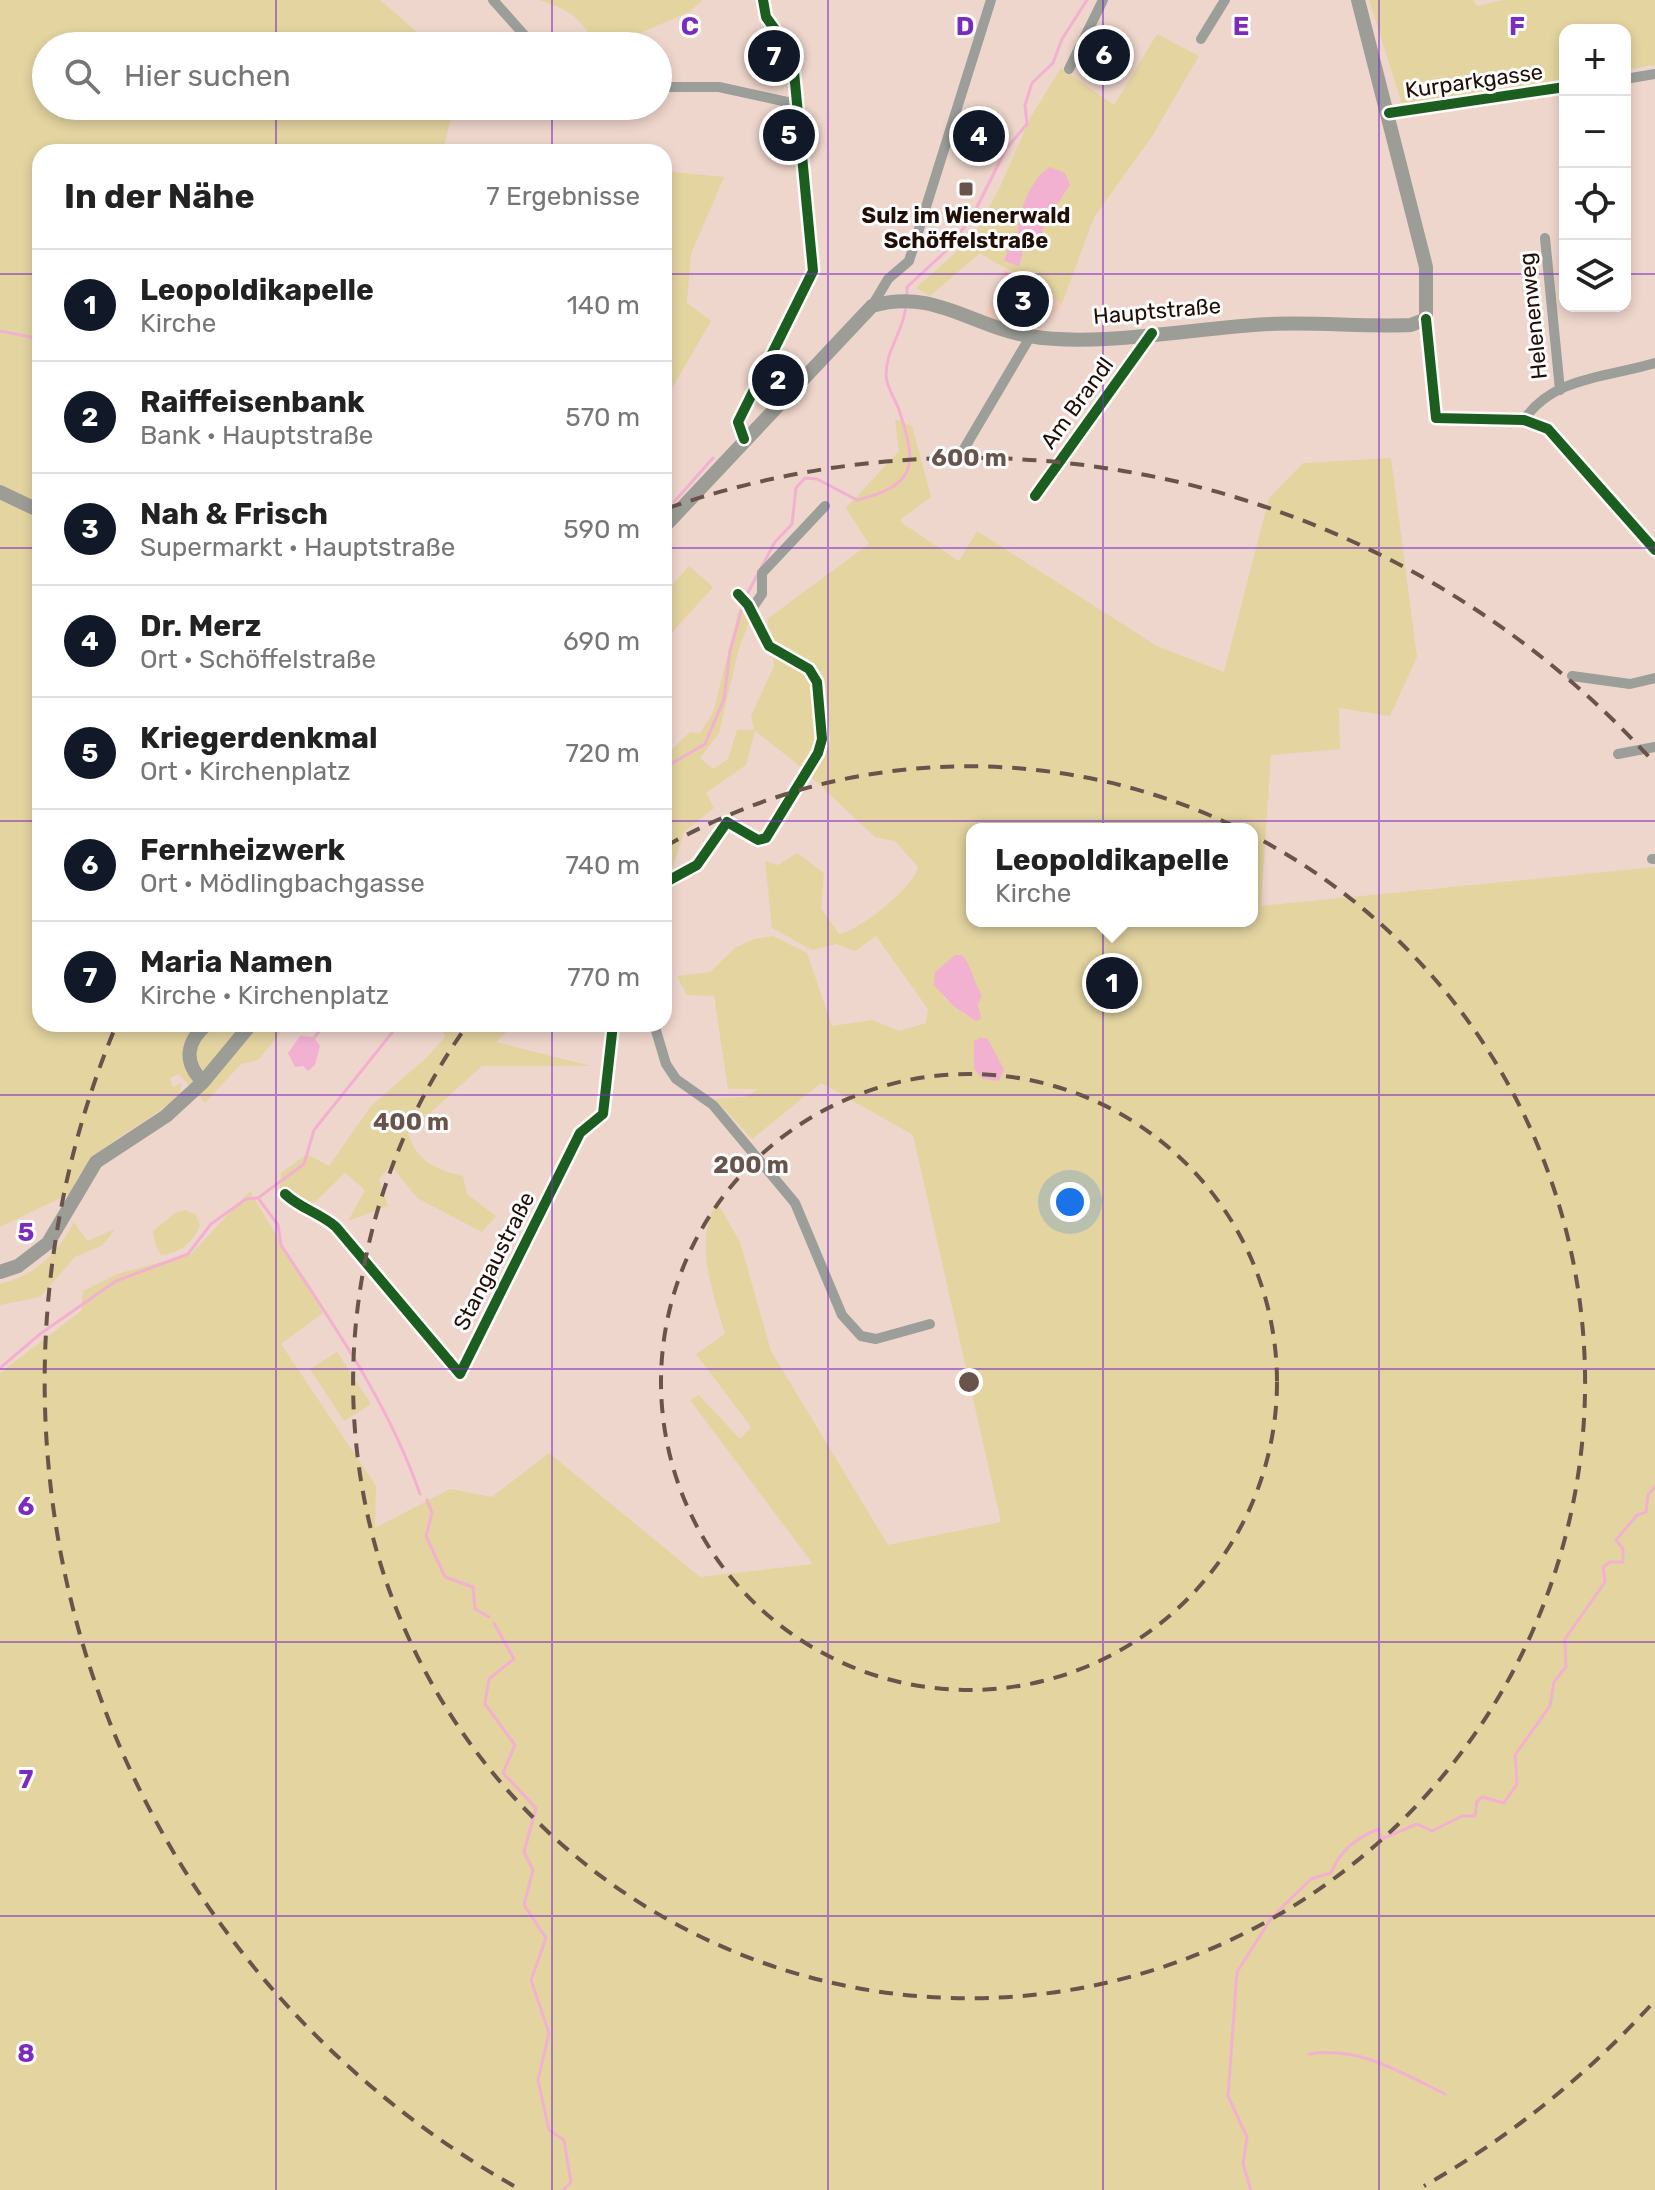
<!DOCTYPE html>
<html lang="de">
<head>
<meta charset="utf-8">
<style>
	:root { --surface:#fff; --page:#f6f6f6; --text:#222; --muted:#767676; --line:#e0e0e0; --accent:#111827 }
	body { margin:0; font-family:Rubik,sans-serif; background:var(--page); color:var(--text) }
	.controls { position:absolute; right:24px; top:24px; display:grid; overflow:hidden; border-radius:16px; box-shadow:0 4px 12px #0003 }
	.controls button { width:72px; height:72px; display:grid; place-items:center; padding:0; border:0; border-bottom:2px solid var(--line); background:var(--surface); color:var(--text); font:40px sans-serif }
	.you { position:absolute; left:1070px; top:1202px; width:28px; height:28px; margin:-20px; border:6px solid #fff; border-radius:50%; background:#1a73e8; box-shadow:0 0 0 12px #1a73e833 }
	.badge { display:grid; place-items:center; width:52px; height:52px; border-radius:50%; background:var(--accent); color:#fff; font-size:26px; font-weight:700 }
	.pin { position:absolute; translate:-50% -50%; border:4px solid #fff; box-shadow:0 2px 8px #0006 }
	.popup { position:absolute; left:966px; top:823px; width:292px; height:104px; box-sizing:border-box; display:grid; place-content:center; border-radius:16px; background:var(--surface); filter:drop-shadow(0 2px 6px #0005); font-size:26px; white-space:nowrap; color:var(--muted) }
	.popup b { font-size:30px; color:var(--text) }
	.popup::after { content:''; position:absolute; left:50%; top:100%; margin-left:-16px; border:16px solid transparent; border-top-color:var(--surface) }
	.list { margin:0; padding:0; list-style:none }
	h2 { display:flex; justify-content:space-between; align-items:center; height:104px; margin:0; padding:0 32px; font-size:34px }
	h2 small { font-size:26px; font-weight:400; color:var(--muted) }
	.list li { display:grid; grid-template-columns:52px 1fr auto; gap:24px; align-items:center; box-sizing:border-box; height:112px; padding:0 32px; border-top:2px solid var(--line) }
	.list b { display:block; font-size:30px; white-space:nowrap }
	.list p { margin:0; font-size:26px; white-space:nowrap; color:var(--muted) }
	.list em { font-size:26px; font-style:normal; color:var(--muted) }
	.icon { flex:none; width:44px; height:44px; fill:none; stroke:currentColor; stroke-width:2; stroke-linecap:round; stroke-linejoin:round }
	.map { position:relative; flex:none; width:1655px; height:2190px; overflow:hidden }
	.search { position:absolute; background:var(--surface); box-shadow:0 4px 12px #0003; left:32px; top:32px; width:640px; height:88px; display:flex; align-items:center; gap:20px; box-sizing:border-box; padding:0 28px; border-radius:44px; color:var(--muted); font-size:30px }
	.panel { position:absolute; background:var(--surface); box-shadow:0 4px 12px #0003; left:32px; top:144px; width:640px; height:888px; border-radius:24px }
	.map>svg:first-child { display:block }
</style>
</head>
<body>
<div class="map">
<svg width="1655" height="2190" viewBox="0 0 1655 2190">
	<rect width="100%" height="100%" fill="#efd6cc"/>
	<path fill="#f6cebd" d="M1004 270 1040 284 1062 304 1041 329 984 317Z"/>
	<path fill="#e3d4a0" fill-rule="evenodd" d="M0 0H380L433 46H46V106H453L444 148 479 152H40V1024H288L258 1060 241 1064 205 1103 179 1074 170 1078 173 1087 181 1083 180 1094C144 1129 88 1143 71 1193L0 1227Z
		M539 0H703L689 12 610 46 597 45C578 16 572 11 539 0Z
		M1369 0H1473L1477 6 1503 0H1655V65L1625 70V30H1565V80L1403 107Z
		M1157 34 1199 56 1151 138 1094 217 1062 304C1037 281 1008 272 980 253L930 296 916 288 973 237 1000 187 1030 118 1061 68 1114 105ZM1070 185 1045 223 1037 248 1010 244 1018 240Z
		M664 171 724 177 691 254 687 303 711 321 671 390 664 392Z
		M895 419 912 426 931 497 900 520 902 523 959 561 977 531 1157 646 1224 672 1269 498 1303 463 1391 458 1417 657 1390 716 1339 708 1340 749 1271 755 1261 906 1655 867V2190H0V1373L81 1311 83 1291 117 1274 191 1254 250 1191 323 1313 281 1344 376 1486 375 1528 450 1489 492 1497 549 1453 700 1577 813 1564 690 1400 699 1395 740 1439 751 1427 696 1354 725 1334C713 1291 693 1244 717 1202L740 1242 771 1351 888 1545 1001 1522 913 1135 821 1083 752 1139 715 1099 745 1097 758 1089H728L714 996 687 995 677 976 710 972 735 948 754 939 773 936 807 953 832 1026 872 1020 899 1031 926 1023 928 1009 876 936 855 951 836 944 812 950 772 928 765 861 778 865 797 853 824 873 821 908 839 934C858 932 915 886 918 867L895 841 875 837 796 763 755 731 746 765 706 793 714 808 684 832 670 876 664 879V757L690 732 700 733 713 713 739 609 750 620 739 648 719 733 700 758 713 769 728 759 737 730H754L751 716 774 666 767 619 869 544 846 508 899 451ZM972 829H1252V921H972ZM971 980 981 994 978 1004 980 1010 965 1015 943 997Z
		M689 566 713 587 670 635 664 629V594Z
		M436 1024H514L496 1042 591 1066H482L408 1133C416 1161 436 1170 463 1176L467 1194 496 1216 482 1232 417 1198 391 1165 379 1179 388 1206 348 1221 365 1190 345 1173 311 1206 280 1188 281 1173 307 1154 329 1166 371 1106 426 1058 446 1036Z
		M185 1210 196 1215 200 1225C193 1243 180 1253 161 1255L155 1244 153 1231 175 1213Z
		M74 1222 87 1241 115 1229 103 1245 75 1257 40 1297 0 1305V1284C36 1275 57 1254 74 1222Z
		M337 1352 371 1404 344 1421 310 1369Z"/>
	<path fill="#f3b1d1" d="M1050 167 1065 173 1070 185 1045 223 1037 249 1024 248 1019 266 1004 261 1010 243 1018 240C1015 219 1030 178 1050 167Z
		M955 955H962C973 967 972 981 982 995L978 1004 981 1019 976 1021 953 1006 934 985 935 972Z
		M321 1026 323 1029 315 1039 320 1046 315 1065 308 1071 303 1066 295 1067 288 1053 300 1036 313 1037Z
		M980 1038H987L1004 1069 999 1081 983 1079 974 1069V1041Z"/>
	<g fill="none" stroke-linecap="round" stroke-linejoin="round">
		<path stroke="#f3b1d1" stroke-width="3" d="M907 297V287L945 252 972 217 1006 149 1027 124 1025 105 1032 83 1053 63 1062 39 1087 0
			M0 331 40 339
			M674 502 713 458
			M664 514 666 511
			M745 598 775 542 792 524 796 488 805 478 817 479 857 500C918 485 917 464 899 410 895 398 886 387 886 375 886 349 904 331 906 305
			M664 768 705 744 724 699 730 651 743 605
			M258 1198 278 1225 281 1245C334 1326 388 1402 420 1494
			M0 1368 40 1334 116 1281 188 1254 211 1224 246 1199 258 1198 304 1164 314 1130 399 1024
			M427 1500 432 1513 426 1536 445 1577 473 1587 475 1609 489 1617
			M494 1623 514 1659 489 1679 485 1704 515 1745 503 1773 536 1808 524 1852 533 1870 524 1905 546 1938 531 1980 549 2033 538 2080 549 2130 564 2140 571 2182 563 2190
			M1309 2054C1360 2046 1400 2072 1445 2094
			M1251 2190 1243 2164 1247 2137 1228 2096 1237 1972 1272 1917 1311 1879 1331 1873C1340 1850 1357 1837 1379 1829L1381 1838H1384L1417 1824 1432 1831 1462 1816H1475L1477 1801 1482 1797 1504 1803 1517 1784 1515 1755 1550 1706 1554 1682 1566 1667 1565 1639 1605 1582 1603 1567 1610 1562H1623V1549L1616 1540 1637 1515 1646 1512 1648 1495 1655 1486"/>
		<path stroke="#9b9e99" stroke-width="10" d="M493 0 534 46
			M1201 39 1225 0
			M1069 69 1103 0
			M1625 79 1655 74
			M658 87H719L796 104
			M1389 113 1565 87
			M1545 238 1560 390
			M872 306 888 279 909 261 991 0
			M1426 319 1436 418 1524 420 1548 429 1655 550
			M1524 420C1553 376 1610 377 1655 363
			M744 439 738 422 813 271 794 72 784 42 766 17 763 0
			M958 459 1030 337
			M1035 496 1151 335
			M751 610 762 594V573L825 506
			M1572 676 1630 684 1655 678
			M1618 754 1655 747
			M1652 859H1655
			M664 883 697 865 727 822 758 840 766 838 818 753 822 739 817 682 809 669 769 646 748 605 738 594
			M654 1024 666 1064 676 1079 713 1105 795 1203 842 1315 861 1336 876 1339 930 1324
			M285 1194C301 1209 320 1213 336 1227L460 1374 580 1133 603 1114 613 1024"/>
		<path stroke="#9c9d96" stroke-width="14" d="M0 492 40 511
			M664 527 872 306C934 288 970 326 1029 336 1099 348 1198 327 1271 324 1318 322 1364 327 1411 325L1426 319V267L1358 0
			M203 1082C183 1062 186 1042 207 1024
			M0 1272 18 1266 48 1243 96 1162 166 1116 203 1082 251 1024"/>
		<defs>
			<path id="cycleway" d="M1389 113 1565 87
				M1426 319 1436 418 1524 420 1548 429 1655 550
				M744 439 738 422 813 271 794 72 784 42 766 17 763 0
				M1035 496 1152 333
				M664 883 697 865 727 822 758 840 766 838 818 753 822 739 817 682 809 669 769 646 748 605 738 594
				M285 1194C301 1209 320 1213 336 1227L460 1374 580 1133 603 1114 613 1024"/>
		</defs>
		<use href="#cycleway" stroke="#fdfdfd" stroke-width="15"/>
		<use href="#cycleway" stroke="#1b5e20" stroke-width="10"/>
	</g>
	<path fill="none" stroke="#7b2cbf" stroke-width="2" stroke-opacity="0.55" d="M276 0V46M552 0V46M828 0V2190M1103 0V2190M1379 0V2190M276 106V152M552 106V152M0 274H40M664 274H1565M1625 274H1655M0 548H40M664 548H1655M0 821H40M664 821H1655M276 1024V2190M552 1024V2190M0 1095H1655M0 1369H1655M0 1642H1655M0 1916H1655"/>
	<g fill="none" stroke="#69544b" stroke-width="4" stroke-dasharray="14 10">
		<circle cx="969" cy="1382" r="308"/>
		<path d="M666 846A616 616 0 1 1 468 1024"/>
		<path d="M1650 2006A924 924 0 0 1 1424 2186M514 2186A924 924 0 0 1 115 1028M668 508A924 924 0 0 1 1650 758"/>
	</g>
	<rect fill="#69544b" stroke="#fdfdfd" stroke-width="3" x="958" y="181" width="16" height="16" rx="4"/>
	<g text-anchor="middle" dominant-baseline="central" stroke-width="6" stroke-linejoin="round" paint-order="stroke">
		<g font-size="22" fill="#210e06" stroke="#fdfdfd">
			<text transform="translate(1474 81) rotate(-8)">Kurparkgasse</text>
			<text transform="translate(1157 311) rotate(-5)">Hauptstraße</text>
			<text transform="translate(1533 316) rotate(-96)">Helenenweg</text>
			<text transform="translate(1077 403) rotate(-54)">Am Brandl</text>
			<text transform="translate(494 1261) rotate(-63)">Stangaustraße</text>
		</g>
		<g font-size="22" font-weight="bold" fill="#210e06" stroke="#fdfdfd">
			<text x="966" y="215">Sulz im Wienerwald<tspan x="966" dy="25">Schöffelstraße</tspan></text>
		</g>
	</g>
	<g font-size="26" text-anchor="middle" font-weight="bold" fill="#7b2cbf" stroke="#fdfdfd" stroke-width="6" stroke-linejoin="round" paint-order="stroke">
		<text x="690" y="35">C</text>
		<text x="965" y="35">D</text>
		<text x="1241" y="35">E</text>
		<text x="1517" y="35">F</text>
		<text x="26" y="1241">5</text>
		<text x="26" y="1515">6</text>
		<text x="26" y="1788">7</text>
		<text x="26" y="2062">8</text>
	</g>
	<circle cx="969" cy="1382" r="12" fill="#69544b" stroke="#fdfdfd" stroke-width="4"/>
	<g font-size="24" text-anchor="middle" font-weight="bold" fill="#69544b" stroke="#fdfdfd" stroke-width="6" stroke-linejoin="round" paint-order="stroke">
		<text x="969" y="466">600 m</text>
		<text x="411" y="1130">400 m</text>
		<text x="751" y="1173">200 m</text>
	</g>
</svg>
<div class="controls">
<button>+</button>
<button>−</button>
<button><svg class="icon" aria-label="locate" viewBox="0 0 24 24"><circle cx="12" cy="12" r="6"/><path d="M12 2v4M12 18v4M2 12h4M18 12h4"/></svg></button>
<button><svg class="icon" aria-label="layers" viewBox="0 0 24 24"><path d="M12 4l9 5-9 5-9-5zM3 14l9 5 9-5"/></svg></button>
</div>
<div class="you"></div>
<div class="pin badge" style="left:1112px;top:983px">1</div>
<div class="popup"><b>Leopoldikapelle</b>Kirche</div>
<div class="pin badge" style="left:778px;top:380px">2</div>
<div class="pin badge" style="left:1023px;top:301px">3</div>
<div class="pin badge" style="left:979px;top:136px">4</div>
<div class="pin badge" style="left:789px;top:135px">5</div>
<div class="pin badge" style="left:1104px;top:55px">6</div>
<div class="pin badge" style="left:774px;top:56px">7</div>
<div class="search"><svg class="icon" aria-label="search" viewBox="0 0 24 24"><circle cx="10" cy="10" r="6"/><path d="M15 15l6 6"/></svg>Hier suchen</div>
<section class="panel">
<h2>In der Nähe<small>7 Ergebnisse</small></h2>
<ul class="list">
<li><span class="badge">1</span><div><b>Leopoldikapelle</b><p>Kirche</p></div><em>140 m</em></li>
<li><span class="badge">2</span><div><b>Raiffeisenbank</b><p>Bank · Hauptstraße</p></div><em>570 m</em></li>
<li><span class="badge">3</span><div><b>Nah &amp; Frisch</b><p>Supermarkt · Hauptstraße</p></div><em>590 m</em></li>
<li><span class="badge">4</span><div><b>Dr. Merz</b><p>Ort · Schöffelstraße</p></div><em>690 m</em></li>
<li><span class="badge">5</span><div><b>Kriegerdenkmal</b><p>Ort · Kirchenplatz</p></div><em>720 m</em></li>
<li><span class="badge">6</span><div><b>Fernheizwerk</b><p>Ort · Mödlingbachgasse</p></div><em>740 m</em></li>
<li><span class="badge">7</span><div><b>Maria Namen</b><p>Kirche · Kirchenplatz</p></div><em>770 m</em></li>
</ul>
</section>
</div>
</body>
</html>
